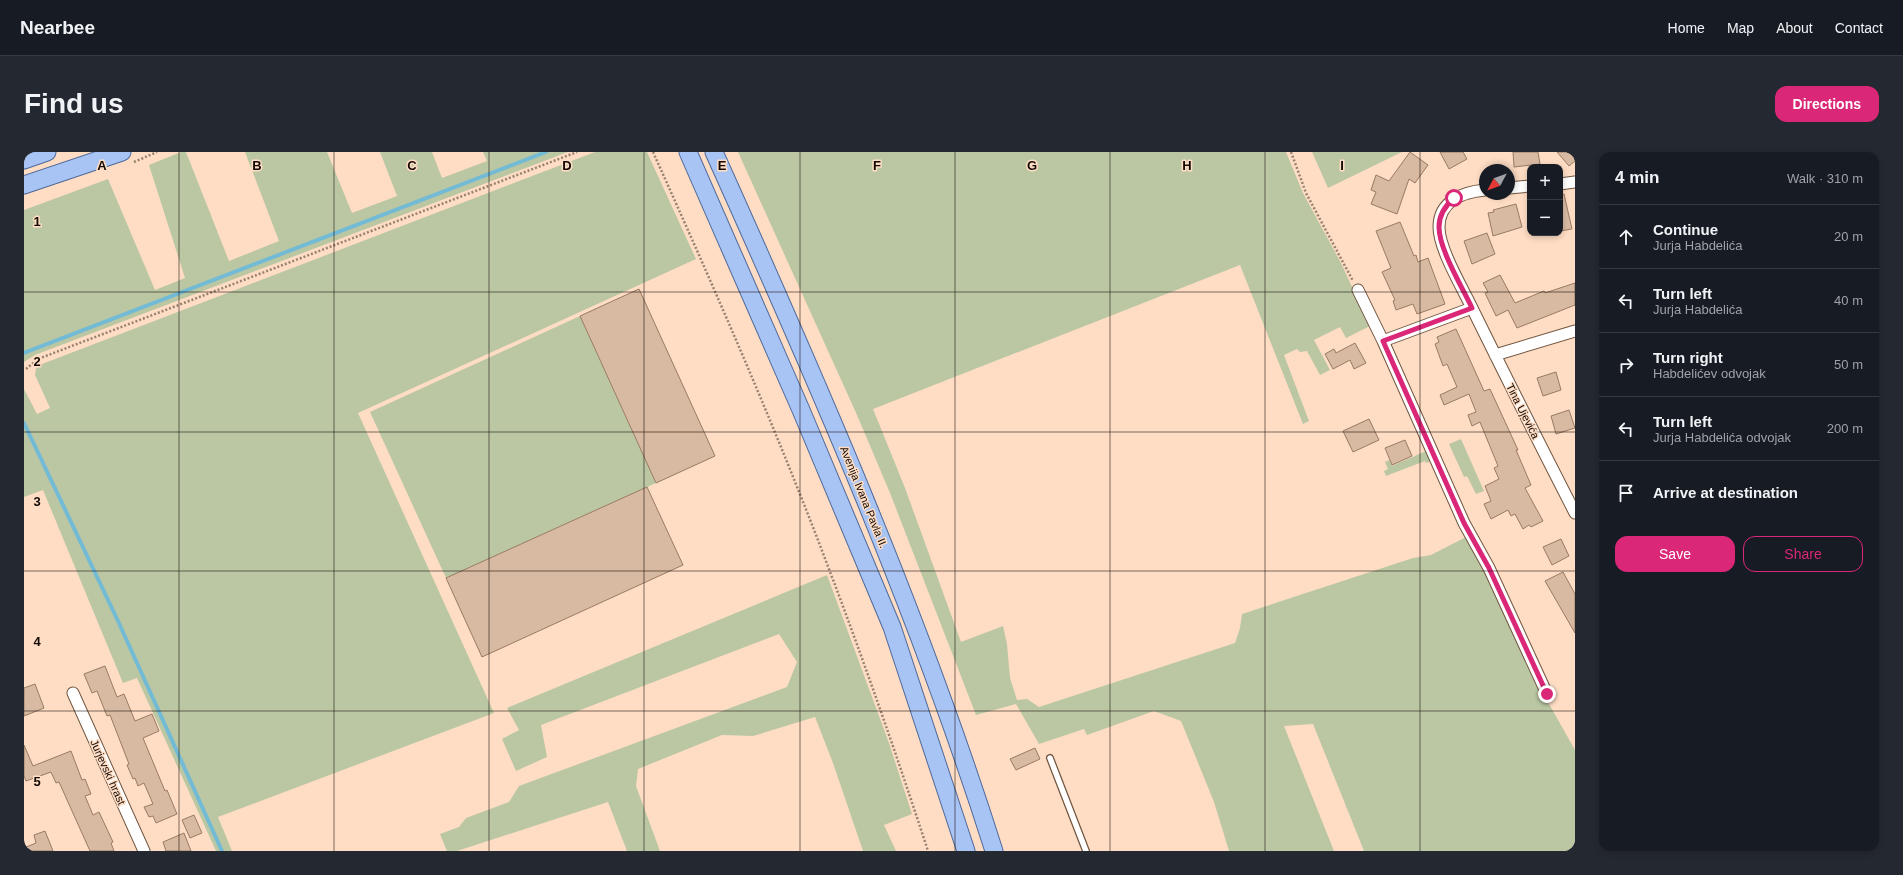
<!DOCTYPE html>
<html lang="en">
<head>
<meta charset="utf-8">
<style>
	:root { --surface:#171b24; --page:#242831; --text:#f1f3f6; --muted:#9ea1a6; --line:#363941; --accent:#db2777 }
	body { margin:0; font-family:Helvetica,sans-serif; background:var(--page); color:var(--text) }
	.controls { position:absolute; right:12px; top:12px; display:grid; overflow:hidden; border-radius:8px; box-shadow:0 2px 6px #0003 }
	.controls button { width:36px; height:36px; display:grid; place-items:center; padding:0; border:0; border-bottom:1px solid var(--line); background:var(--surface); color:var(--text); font:20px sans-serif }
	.compass { position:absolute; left:1455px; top:12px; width:36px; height:36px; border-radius:50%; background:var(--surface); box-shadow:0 2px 6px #0003; rotate:229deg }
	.stop { position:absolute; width:12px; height:12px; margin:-9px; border:3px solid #db2777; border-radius:50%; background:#fff }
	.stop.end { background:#db2777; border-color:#fff; box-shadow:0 1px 4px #0008 }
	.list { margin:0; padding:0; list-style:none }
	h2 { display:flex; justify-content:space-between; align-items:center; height:52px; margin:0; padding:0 16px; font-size:17px }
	h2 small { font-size:13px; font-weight:400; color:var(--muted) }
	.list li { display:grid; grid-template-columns:26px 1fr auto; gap:12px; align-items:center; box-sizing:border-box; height:64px; padding:0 16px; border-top:1px solid var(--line) }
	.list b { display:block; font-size:15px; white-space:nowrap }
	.list p { margin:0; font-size:13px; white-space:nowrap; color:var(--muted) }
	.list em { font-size:13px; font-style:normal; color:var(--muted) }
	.actions { display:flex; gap:8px; padding:12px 16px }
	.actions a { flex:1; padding:9px 0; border:1px solid var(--accent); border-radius:12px; text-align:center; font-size:14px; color:var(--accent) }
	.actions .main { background:var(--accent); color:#fff }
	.icon { flex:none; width:22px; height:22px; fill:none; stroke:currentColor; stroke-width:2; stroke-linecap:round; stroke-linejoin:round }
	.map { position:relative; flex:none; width:1551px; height:699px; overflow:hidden; border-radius:12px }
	header { display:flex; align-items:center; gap:24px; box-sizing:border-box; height:56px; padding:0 20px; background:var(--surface); border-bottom:1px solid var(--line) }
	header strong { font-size:19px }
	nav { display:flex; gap:22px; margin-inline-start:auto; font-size:14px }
	.intro { display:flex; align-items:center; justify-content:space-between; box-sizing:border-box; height:96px; padding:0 24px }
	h1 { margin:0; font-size:28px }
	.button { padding:10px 18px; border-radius:12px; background:var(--accent); color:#fff; font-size:14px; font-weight:700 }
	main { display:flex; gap:24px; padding:0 24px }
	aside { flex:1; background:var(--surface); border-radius:12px; box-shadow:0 2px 6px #0003 }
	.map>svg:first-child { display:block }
</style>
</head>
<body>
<header>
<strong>Nearbee</strong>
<nav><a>Home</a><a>Map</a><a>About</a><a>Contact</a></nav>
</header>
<div class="intro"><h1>Find us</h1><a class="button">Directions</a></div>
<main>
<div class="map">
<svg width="1551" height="699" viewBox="0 0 1551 699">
	<rect width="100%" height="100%" fill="#feddc4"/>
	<path fill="#bbc7a3" d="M157 0H162L205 109 255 89 221 0H303L328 61 373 44 356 0H408L418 26 463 9 459 0H544L11 203 0 210V58L84 27 131 138 161 126 125 13Z
		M571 0H623L672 107 334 261 470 561 194 665 208 699H192L113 526 99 531 19 338 0 345V237L13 262 26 256 11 223 12 216 18 212Z
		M714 0H1262L1279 41 1317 111 1346 174 1322 186 1316 175 1290 188 1306 218 1296 223 1283 199 1276 200 1273 197 1260 203 1285 269 1279 272 1216 113 849 257 881 336 937 490 979 474 983 492 986 526 993 548 1003 547 1015 555 1211 491 1216 476 1218 462 1389 406 1407 403 1442 385 1460 417 1520 543 1551 598V699H1340L1289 572 1260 574 1310 699H1205L1190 650 1157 569 1130 559 1063 583 1060 577 1015 592 992 552 952 563 866 341 833 263Z
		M1288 0H1378L1304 36Z
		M556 164 632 331 422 426 346 260Z
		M1437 287 1460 339 1452 342 1443 324 1440 325 1425 292Z
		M1402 299 1408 309 1402 311 1401 309 1362 324 1360 319 1364 317 1361 310 1365 308 1368 314Z
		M803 423 865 591 888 662 860 673 872 699H839L809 611 791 565 729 584 698 583 614 617 612 634 636 699H603L584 650 433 699H423L416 682 435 675 442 666 485 650 495 634 763 535 773 510 755 482 517 573 523 605 492 619 478 587 495 578 483 556Z"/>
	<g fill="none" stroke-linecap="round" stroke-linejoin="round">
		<path stroke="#73bbd4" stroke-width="4" d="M0 201 522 0
			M0 271 94 469 198 699"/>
	</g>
	<path fill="#d8b9a1" stroke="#987b64" d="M1386 0 1404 13 1391 31 1385 27 1373 62 1347 52 1352 40 1347 38 1352 23 1365 29Z
		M1416 0H1439L1443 7 1425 17Z
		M1489 0H1514L1516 12 1490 15Z
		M1533 0H1551V9L1545 14Z
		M1536 42H1540L1548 77 1536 79Z
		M1492 52 1498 75 1469 84 1464 61 1470 60 1469 58Z
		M1376 70 1390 104 1392 103 1394 110 1404 106 1421 152 1393 162 1389 152 1372 158 1369 149 1371 148 1358 120 1367 116 1352 79Z
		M1463 81 1471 102 1448 112 1440 89Z
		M1476 123 1491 151 1520 139 1521 141 1551 131V153L1493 176 1484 158 1472 164 1461 141 1464 140 1459 131Z
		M615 137 691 304 632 331 556 164Z
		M1432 177 1460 239 1466 237 1494 298H1492L1507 333 1501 336 1519 369 1507 375 1505 373 1499 377 1491 362 1487 364 1484 358 1467 367 1460 352 1467 349 1461 334 1475 327 1470 316 1474 314 1456 270 1448 274 1444 263 1452 260 1445 242 1420 253 1416 243 1433 235 1423 212 1419 214 1411 192 1415 190 1413 185Z
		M1331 191 1342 211 1330 217 1326 208 1309 217 1301 202 1310 197 1312 201Z
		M1532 220 1537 238 1519 244 1513 226Z
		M1545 258 1551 276 1532 282 1527 264Z
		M1345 267 1355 288 1329 300 1319 279Z
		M1381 288 1388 304 1368 313 1361 296Z
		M623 335 659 413 458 505 422 426Z
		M1537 387 1545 404 1528 413 1519 395Z
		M1539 420 1551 442V481L1521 429Z
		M81 514 93 545 100 542 111 569 128 562 135 579 119 586 141 639 143 638 153 662 132 671 129 664 125 665 120 655 129 652 120 631 114 634 111 626 109 627 103 613 105 612 86 563 83 564 73 539 68 541 60 522Z
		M11 532 20 556 0 564V536Z
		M0 593 9 614 47 599 58 628 61 627 67 642 61 644 69 663 75 660 89 690 87 691 90 699H66L35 630 32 631 27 620 2 629 0 624Z
		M1011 596 1016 607 992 618 986 607Z
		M170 663 178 681 166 686 158 668Z
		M21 679 29 699H0V696L12 691 10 683Z
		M160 681 167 699H142L139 690Z"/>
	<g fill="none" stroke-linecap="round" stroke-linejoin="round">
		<defs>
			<path id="lane" d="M1026 606 1062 699"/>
			<path id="street" d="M1536 32 1551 30
				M1485 36 1506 34
				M1461 38C1439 40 1415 49 1415 75 1415 97 1438 135 1448 156 1482 225 1516 293 1551 361
				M1334 138 1359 189 1440 371 1465 416 1523 542
				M1359 189 1448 156
				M1471 203 1551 179
				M49 541 120 699"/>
			<path id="primary" d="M664 0 777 258 868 475 942 699
				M690 0C793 229 894 459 970 699
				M0 8 23 0
				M0 33 98 0"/>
		</defs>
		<use href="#lane" stroke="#70553f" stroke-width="8"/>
		<use href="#street" stroke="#70553f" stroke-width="13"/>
		<use href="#primary" stroke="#4e699a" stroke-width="19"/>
		<path stroke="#988170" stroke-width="2.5" stroke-dasharray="2 2" stroke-linecap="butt" d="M629 0C692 140 754 281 808 425 842 515 874 607 904 699
			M1267 0 1282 41 1329 129
			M110 10 133 0
			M2 217 14 207 553 0"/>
		<use href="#lane" stroke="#fff" stroke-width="5.5"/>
		<use href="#street" stroke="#fff" stroke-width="11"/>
		<use href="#primary" stroke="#a8c4f4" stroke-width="17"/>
	</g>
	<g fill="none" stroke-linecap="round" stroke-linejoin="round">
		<path stroke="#db2777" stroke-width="5" d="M1430 46C1422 53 1415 63 1415 75 1415 97 1438 135 1448 156L1359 189 1440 371 1465 416 1523 542"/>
	</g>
	<path fill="none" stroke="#130903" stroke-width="1" stroke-opacity="0.55" d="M155 0V699M310 0V699M465 0V699M620 0V699M776 0V699M931 0V699M1086 0V699M1241 0V699M1396 0V699M0 140H1551M0 280H1551M0 419H1551M0 559H1551"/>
	<g text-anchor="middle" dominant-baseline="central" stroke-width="3" stroke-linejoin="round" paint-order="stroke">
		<g font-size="11" fill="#130903" stroke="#feddc4">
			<text transform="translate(1499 259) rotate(63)">Tina Ujevića</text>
			<text transform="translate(840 345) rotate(68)">Avenija Ivana Pavla II.</text>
			<text transform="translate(84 620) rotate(66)">Jurjevski hrast</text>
		</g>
	</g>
	<g font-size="13" text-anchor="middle" font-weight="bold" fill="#130903" stroke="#feddc4" stroke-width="3" stroke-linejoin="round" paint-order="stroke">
		<text x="78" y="18">A</text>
		<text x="233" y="18">B</text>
		<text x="388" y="18">C</text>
		<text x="543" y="18">D</text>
		<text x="698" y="18">E</text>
		<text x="853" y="18">F</text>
		<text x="1008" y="18">G</text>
		<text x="1163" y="18">H</text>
		<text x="1318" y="18">I</text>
		<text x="13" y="74">1</text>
		<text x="13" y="214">2</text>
		<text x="13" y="354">3</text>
		<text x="13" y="494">4</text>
		<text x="13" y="634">5</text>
	</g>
</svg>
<div class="controls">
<button>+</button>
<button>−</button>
</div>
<svg class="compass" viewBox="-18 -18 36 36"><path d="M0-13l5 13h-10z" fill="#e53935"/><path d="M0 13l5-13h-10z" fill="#9ea1a6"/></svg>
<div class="stop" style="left:1430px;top:46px"></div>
<div class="stop end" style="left:1523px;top:542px"></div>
</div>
<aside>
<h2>4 min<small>Walk · 310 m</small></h2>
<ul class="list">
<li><svg class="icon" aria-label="ahead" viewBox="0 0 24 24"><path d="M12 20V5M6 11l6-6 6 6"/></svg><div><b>Continue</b><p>Jurja Habdelića</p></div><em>20 m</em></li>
<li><svg class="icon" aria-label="left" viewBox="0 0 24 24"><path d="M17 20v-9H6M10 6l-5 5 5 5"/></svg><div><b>Turn left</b><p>Jurja Habdelića</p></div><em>40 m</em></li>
<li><svg class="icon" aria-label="right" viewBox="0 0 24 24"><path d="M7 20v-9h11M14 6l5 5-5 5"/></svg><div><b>Turn right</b><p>Habdelićev odvojak</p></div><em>50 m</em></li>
<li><svg class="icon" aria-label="left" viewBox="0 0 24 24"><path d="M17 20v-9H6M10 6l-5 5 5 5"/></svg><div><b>Turn left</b><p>Jurja Habdelića odvojak</p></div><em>200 m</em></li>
<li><svg class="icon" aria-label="arrive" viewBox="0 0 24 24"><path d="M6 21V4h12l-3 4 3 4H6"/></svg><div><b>Arrive at destination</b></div></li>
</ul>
<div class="actions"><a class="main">Save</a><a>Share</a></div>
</aside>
</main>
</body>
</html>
